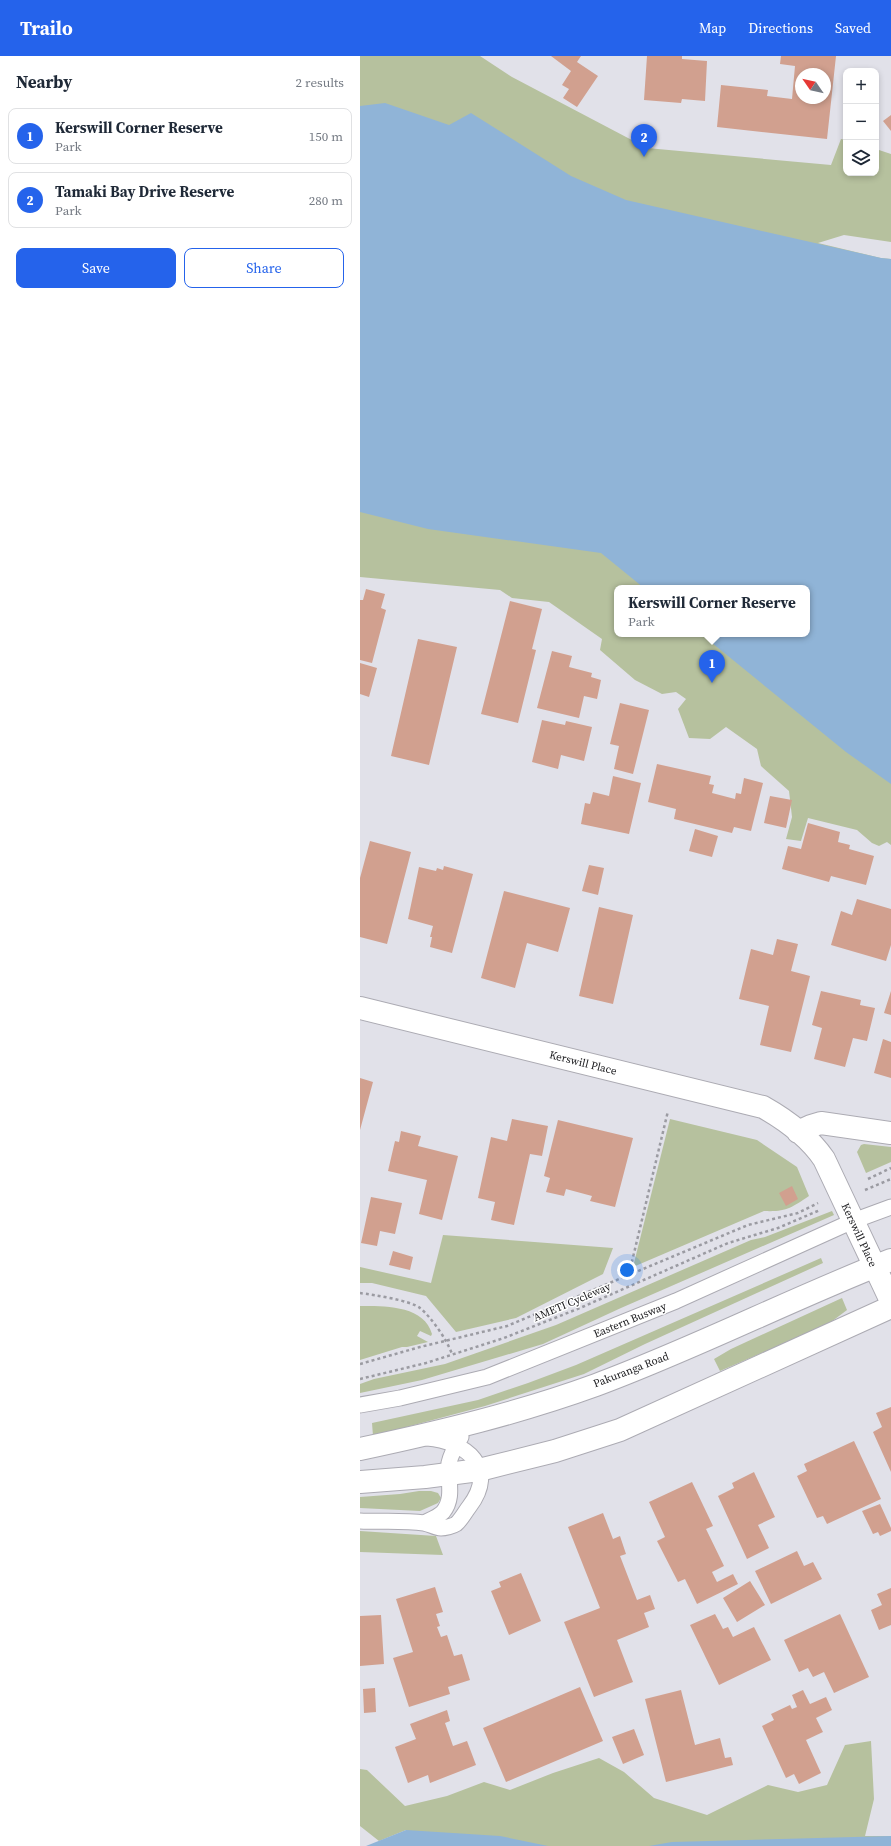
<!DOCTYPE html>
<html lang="en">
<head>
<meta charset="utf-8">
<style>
	:root { --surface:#fff; --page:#f6f6f7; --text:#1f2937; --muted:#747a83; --line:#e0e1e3; --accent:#2563eb }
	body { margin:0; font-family:"Source Serif 4",serif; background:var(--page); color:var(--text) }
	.controls { position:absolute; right:12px; top:12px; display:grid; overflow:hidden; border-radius:8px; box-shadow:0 2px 6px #0003 }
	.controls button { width:36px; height:36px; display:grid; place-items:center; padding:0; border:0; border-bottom:1px solid var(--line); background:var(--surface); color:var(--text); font:20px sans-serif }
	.compass { position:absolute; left:435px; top:12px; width:36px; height:36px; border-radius:50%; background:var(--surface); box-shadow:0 2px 6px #0003; rotate:304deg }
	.you { position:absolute; left:267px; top:1214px; width:14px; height:14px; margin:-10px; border:3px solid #fff; border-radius:50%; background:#1a73e8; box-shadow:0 0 0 6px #1a73e833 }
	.badge { display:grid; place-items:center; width:26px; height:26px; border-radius:50%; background:var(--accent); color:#fff; font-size:13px; font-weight:700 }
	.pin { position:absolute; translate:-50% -33px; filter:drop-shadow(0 1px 2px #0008) }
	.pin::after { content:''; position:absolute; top:21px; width:14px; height:12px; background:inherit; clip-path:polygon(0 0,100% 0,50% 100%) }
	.popup { position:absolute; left:254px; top:529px; width:196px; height:52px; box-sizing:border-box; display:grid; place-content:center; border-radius:8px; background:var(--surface); filter:drop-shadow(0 1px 3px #0005); font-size:13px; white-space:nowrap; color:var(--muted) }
	.popup b { font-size:15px; color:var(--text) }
	.popup::after { content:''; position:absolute; left:50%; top:100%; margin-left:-8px; border:8px solid transparent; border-top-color:var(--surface) }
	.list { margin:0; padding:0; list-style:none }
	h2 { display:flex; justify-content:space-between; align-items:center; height:52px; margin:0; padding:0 16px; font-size:17px }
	h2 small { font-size:13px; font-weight:400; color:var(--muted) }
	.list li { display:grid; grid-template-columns:26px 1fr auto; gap:12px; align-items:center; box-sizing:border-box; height:56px; margin:0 8px 8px; padding:0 8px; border:1px solid var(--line); border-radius:8px }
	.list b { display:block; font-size:15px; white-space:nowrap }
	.list p { margin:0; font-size:13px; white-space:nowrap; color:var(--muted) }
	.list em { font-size:13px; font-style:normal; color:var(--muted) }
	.actions { display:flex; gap:8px; padding:12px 16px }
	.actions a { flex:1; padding:9px 0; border:1px solid var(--accent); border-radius:8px; text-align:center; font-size:14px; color:var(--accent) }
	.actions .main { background:var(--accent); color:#fff }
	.icon { flex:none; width:22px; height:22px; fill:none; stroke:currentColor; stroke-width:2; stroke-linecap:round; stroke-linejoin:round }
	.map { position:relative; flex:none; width:531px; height:1790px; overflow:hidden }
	header { display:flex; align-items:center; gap:24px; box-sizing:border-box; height:56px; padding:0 20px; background:var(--accent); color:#fff }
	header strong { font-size:19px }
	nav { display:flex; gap:22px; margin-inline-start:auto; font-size:14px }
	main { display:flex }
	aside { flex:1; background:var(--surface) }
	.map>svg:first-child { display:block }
</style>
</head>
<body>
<header>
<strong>Trailo</strong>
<nav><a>Map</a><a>Directions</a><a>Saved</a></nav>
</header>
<main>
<aside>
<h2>Nearby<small>2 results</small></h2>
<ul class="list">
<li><span class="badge">1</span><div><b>Kerswill Corner Reserve</b><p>Park</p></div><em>150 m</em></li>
<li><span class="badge">2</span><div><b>Tamaki Bay Drive Reserve</b><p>Park</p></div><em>280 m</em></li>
</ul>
<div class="actions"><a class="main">Save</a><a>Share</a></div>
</aside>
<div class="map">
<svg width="531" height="1790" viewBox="0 0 531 1790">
	<rect width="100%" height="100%" fill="#e1e1e9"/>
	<path fill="#b6c19e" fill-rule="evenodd" d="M0 0H120L152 21 287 92 471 109 481 83 486 84V117H516V93L531 98V186L484 179 458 187 521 202 531 203V789L527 786 519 790 512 787 497 774 448 762 441 785 426 783 432 761 429 735 401 710 397 693 366 671 350 683 329 682 318 653 326 643 316 636 302 638 275 624 240 594 242 583 189 546 152 542 140 534 0 521ZM257 532H447V578H257Z
		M310 1063 397 1084 437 1111 449 1140C431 1152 426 1156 404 1155L273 1211Z
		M504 1088 531 1091V1106L506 1117 497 1096 501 1089Z
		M472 1155 474 1159 261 1252 183 1288 62 1324 0 1337V1328L14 1323 85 1308 196 1269 391 1184 405 1181Z
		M83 1179 253 1192 243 1218 156 1262 96 1276 66 1240 12 1227H0V1211L71 1227Z
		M461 1202 463 1207 285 1288 224 1318 125 1350 13 1380 12 1367 118 1344 168 1327 216 1309Z
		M482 1242 487 1254 467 1269 360 1315 354 1303 371 1293Z
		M0 1250C24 1250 64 1249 72 1278L71 1280 60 1275 57 1280 68 1286 47 1291H42L0 1304Z
		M59 1435H71L78 1437 81 1442 78 1447 60 1455 0 1452V1441L40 1438Z
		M0 1475 76 1480 83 1499 0 1496Z
		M511 1685 514 1743 505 1780H531V1790H46V1774L19 1785 0 1770V1713L7 1714 45 1750 87 1740 124 1726 150 1734 193 1717 239 1702 264 1716 294 1742 347 1759 408 1729 438 1736 467 1729 485 1689Z"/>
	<path fill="#90b4d7" d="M25 47 89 69 111 57 211 120 266 144 521 202 531 203V728L486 696 341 578H447V532H284L241 497 68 473 0 456V50Z
		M46 1774 140 1780 188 1790H6Z
		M531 1780V1790H289L312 1786Z"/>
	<path fill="#d1a08f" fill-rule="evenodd" d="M191 0H221L217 6 238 20 217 51 203 42 209 33 202 29 211 15Z
		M287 0H322V3L347 5 345 45 322 43 321 47 284 44Z
		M421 0H476L467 83 357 71 361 29 408 34 407 40 432 43 435 10 420 8ZM441 18H465V42H441Z
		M531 59V75L523 65Z
		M6 533 25 538 21 552 26 554 12 607 0 604V544H3Z
		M150 545 182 553 172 593 176 594 158 667 121 658Z
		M58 583 97 591 69 709 31 700Z
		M192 595 212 600 209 611 232 617 231 621 241 624 237 643 224 640 219 662 177 652Z
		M0 607 17 612 9 641 0 638Z
		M260 647 289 654 273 718 254 713 259 690 250 688Z
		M182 664 205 669 206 665 232 671 224 705 201 699 198 713 172 706Z
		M297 708 351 720 349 728 354 729 352 737 375 743 376 737 381 738 384 722 403 727 391 775 374 771 372 777 314 763 316 753 288 746Z
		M253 720 281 727 269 778 221 768 225 747 230 748 233 736 249 740Z
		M410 740 432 744 426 772 404 767Z
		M448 767 480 776 478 786 490 789 489 793 514 800 506 829 471 820 469 826 422 813 428 790 441 793Z
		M335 773 358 780 352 801 329 795Z
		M10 785 51 796 27 888 0 881V822Z
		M229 809 244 812 238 839 222 835Z
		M84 810 113 818 92 897 70 891 72 881H70L73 870 48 863 59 811 76 815 77 812 83 814Z
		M144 835 210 852 198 896 167 887 155 932 121 922Z
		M497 843 531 853V889L526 905 471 889 481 855 492 859Z
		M239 851 273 859 253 948 219 940Z
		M417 883 438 888 431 915 450 920 431 996 400 989 409 950 379 943 391 893 413 899Z
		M461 935 501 944 500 949 515 952 507 985 493 982 485 1011 454 1003 462 972 452 969Z
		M531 935V959L524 957Z
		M523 983 531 986V1022L514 1017Z
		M0 1022 13 1026 0 1074Z
		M152 1063 188 1070 182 1100 170 1098 154 1169 131 1164 135 1146 118 1142 131 1081 147 1085Z
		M198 1064 273 1082 255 1151 230 1145 232 1140 206 1133 204 1140 186 1136 190 1122 184 1120Z
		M41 1075 61 1080 58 1090 98 1100 82 1164 59 1158 67 1124 28 1115 35 1085 39 1086Z
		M432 1130 438 1143 426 1150 419 1137Z
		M11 1141 42 1147 35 1178 20 1175 17 1190 1 1187Z
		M33 1195 53 1201 50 1214 29 1209Z
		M531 1351V1416L513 1376 522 1371 516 1357Z
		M494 1385 521 1443 467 1468 463 1460 457 1462 437 1420 447 1415 444 1408Z
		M394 1416 415 1461 398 1469 409 1492 387 1503 358 1440 374 1432 372 1427Z
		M332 1426 353 1470 346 1473 364 1510 352 1516 357 1526 373 1518 378 1528 337 1548 325 1523 318 1526 297 1485 305 1481 289 1446Z
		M520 1448 531 1472V1475L520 1480 518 1476 513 1478 502 1455Z
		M243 1457 253 1483 260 1480 266 1498 260 1500 277 1544 290 1539 295 1553 284 1557 289 1571 257 1584 273 1626 234 1641 204 1566 240 1552 208 1471Z
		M437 1495 444 1510 453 1506 462 1523 411 1548 395 1515Z
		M161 1517 181 1565 149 1579 131 1535 141 1531 139 1526Z
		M390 1525 405 1549 377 1566 363 1542Z
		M75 1531 83 1556 76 1558 80 1570 77 1571 81 1581 87 1579 94 1600 102 1598 110 1624 88 1631 90 1638 49 1651 33 1602 53 1596 36 1543Z
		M531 1532V1569L519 1574 511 1554 522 1549 517 1538Z
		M355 1558 363 1573 368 1571 373 1581 394 1571 411 1604 359 1629 330 1569Z
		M480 1558 509 1621 474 1637 464 1616 453 1621 448 1612 439 1616 424 1584Z
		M21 1559 24 1608 0 1610V1560Z
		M220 1631 243 1685 146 1726 123 1672Z
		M15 1632 16 1656 4 1657 3 1633Z
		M321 1634 335 1689 360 1682 365 1702 371 1701 373 1709 306 1726 285 1643Z
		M443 1634 450 1648 466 1641 472 1654 456 1662 463 1676 446 1684 461 1717 439 1728 434 1718 426 1722 402 1670 414 1664 411 1658 430 1649 432 1653 437 1651 432 1639Z
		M87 1654 90 1665 85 1667 93 1690 107 1685 116 1709 70 1727 68 1719 48 1727 35 1691 56 1683 50 1668Z
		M274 1673 284 1699 263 1708 252 1681Z"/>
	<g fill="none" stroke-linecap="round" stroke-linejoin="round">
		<defs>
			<path id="lane" d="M0 1349 40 1342 127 1321 316 1245 493 1165 531 1151
				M0 1465C21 1466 43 1464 64 1467 70 1468 75 1472 81 1472 85 1472 93 1470 96 1468 101 1464 105 1456 109 1451 139 1412 106 1385 67 1382
				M64 1467C70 1464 78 1461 83 1456 95 1441 87 1423 89 1407 91 1398 96 1389 101 1381"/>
			<path id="street" d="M0 952 403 1051C426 1064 449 1081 464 1103L531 1245
				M438 1076 451 1070 461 1067 531 1077"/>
			<path id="primary" d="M0 1393C80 1376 159 1357 236 1329 336 1292 431 1243 531 1204
				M0 1426 65 1421 119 1414 195 1395 260 1374 531 1251"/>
		</defs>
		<use href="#lane" stroke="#acabb3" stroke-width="17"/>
		<use href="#street" stroke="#acabb3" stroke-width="24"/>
		<use href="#primary" stroke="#acabb3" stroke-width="24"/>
		<path stroke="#9b9ba2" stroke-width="2.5" stroke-dasharray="3 3" stroke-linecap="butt" d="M508 1123 531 1112
			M505 1134 531 1123
			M269 1218 308 1055
			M0 1237C14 1239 49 1244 60 1252 72 1262 87 1284 92 1298
			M0 1308 60 1291 147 1270 388 1169 438 1157 458 1147
			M0 1323 66 1307 144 1282 220 1252 368 1187 418 1172 460 1154"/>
		<use href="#lane" stroke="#fff" stroke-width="15"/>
		<use href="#street" stroke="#fff" stroke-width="22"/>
		<use href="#primary" stroke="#fff" stroke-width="22"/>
	</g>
	<g text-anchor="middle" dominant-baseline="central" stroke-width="3" stroke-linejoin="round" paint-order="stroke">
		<g font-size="11" fill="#1a1a1d" stroke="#fff">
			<text transform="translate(223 1007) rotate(14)">Kerswill Place</text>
			<text transform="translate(499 1179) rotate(65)">Kerswill Place</text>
			<text transform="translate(212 1246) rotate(-23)">AMETI Cycleway</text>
			<text transform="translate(270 1264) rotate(-22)">Eastern Busway</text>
			<text transform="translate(271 1314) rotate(-21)">Pakuranga Road</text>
		</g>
	</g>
</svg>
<div class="controls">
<button>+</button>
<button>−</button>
<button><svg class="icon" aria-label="layers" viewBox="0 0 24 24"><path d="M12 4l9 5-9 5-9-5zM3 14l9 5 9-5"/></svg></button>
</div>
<svg class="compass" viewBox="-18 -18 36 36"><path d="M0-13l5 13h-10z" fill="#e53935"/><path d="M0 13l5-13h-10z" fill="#747a83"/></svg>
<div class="you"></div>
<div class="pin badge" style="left:352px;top:627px">1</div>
<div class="popup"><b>Kerswill Corner Reserve</b>Park</div>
<div class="pin badge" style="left:284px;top:101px">2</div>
</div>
</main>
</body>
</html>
